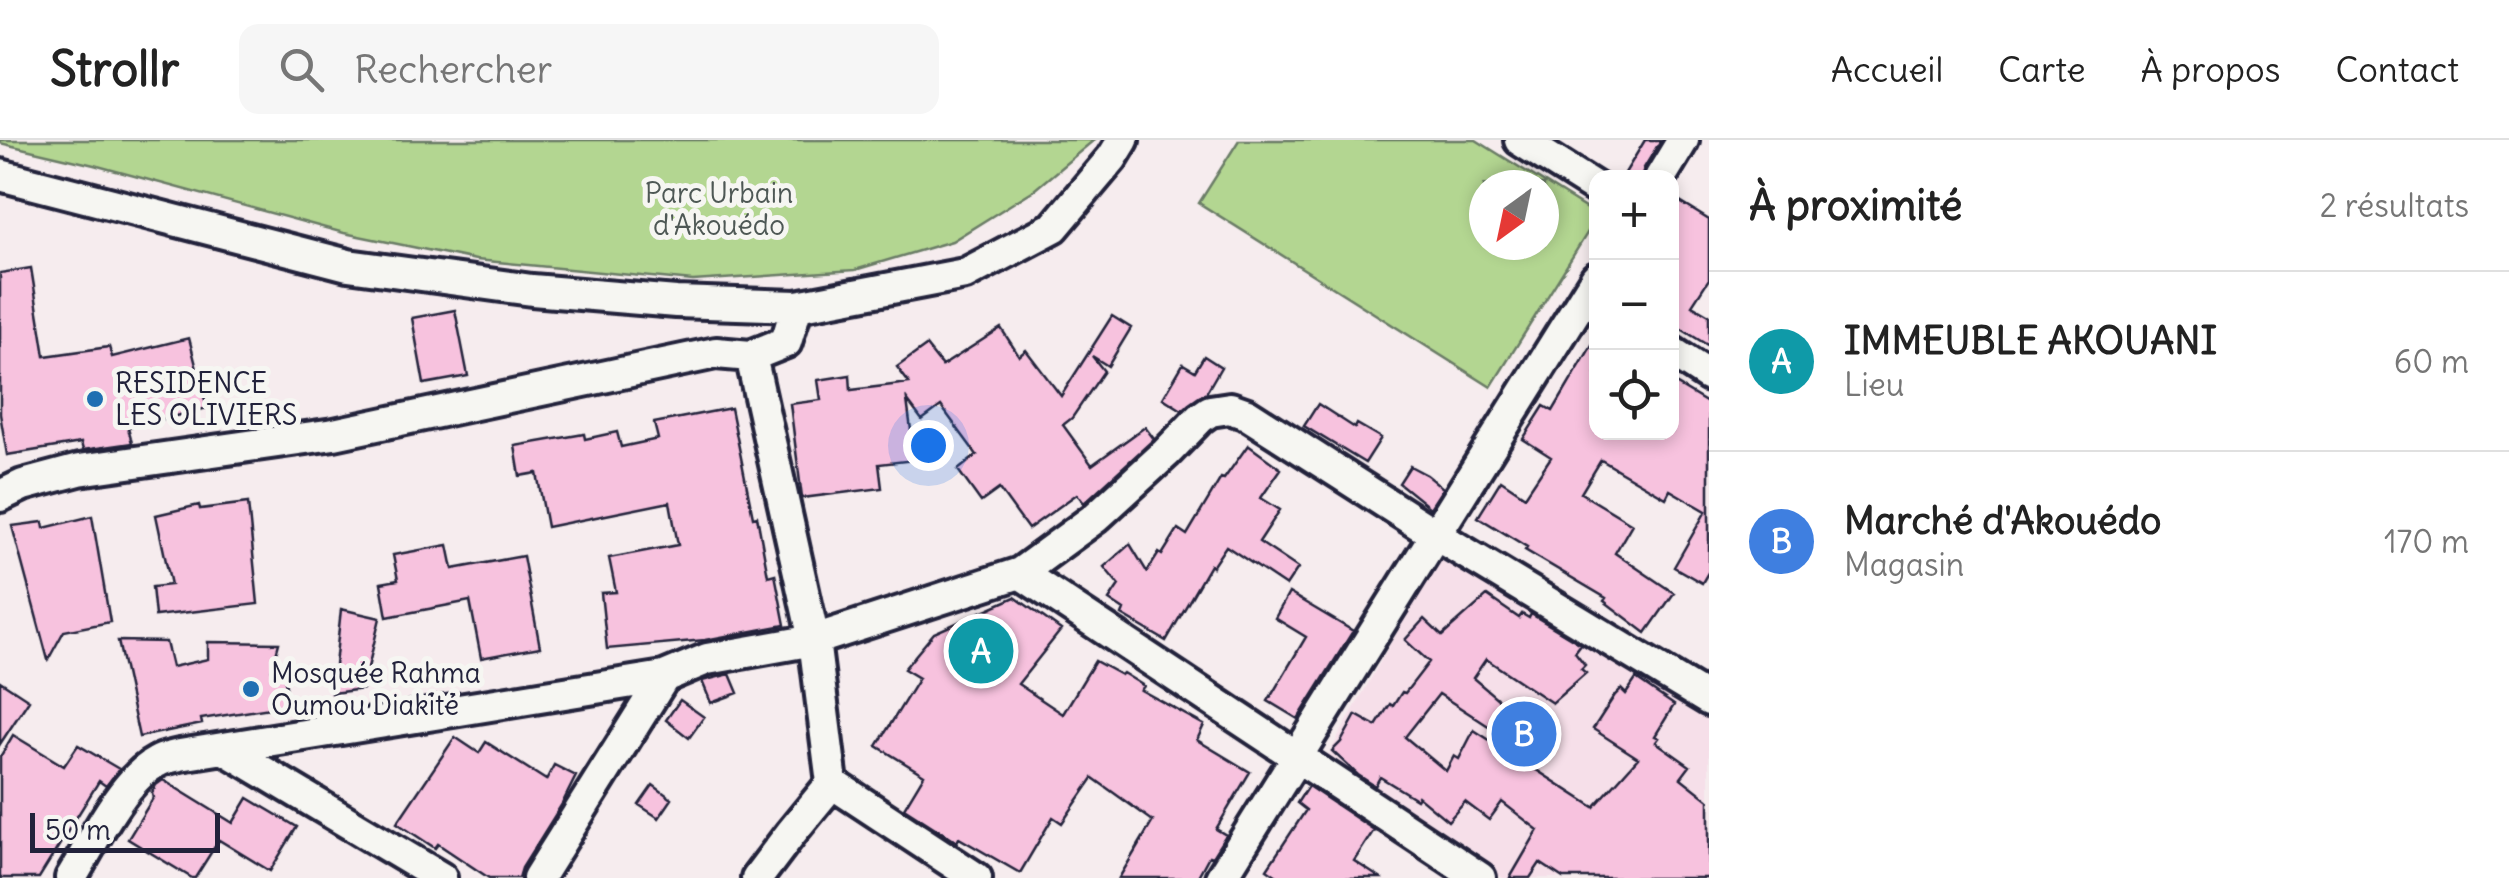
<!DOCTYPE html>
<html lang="fr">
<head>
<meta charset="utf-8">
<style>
	:root { --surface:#fff; --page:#f6f6f6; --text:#222; --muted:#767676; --line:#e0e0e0; --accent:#db2777 }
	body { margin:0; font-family:Delius,sans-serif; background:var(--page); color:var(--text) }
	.controls { position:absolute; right:30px; top:30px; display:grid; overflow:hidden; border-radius:20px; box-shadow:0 5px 15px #0003 }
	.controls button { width:90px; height:90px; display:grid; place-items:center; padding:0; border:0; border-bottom:2px solid var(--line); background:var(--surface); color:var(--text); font:50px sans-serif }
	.compass { position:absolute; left:1469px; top:30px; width:90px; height:90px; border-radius:50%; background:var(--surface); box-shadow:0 5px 15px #0003; rotate:213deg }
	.scale { position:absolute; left:30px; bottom:25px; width:190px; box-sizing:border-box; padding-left:10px; border:5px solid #22223b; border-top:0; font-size:28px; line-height:35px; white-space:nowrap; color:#22223b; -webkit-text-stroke:8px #f6f6f2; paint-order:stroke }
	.you { position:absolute; left:928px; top:305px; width:35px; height:35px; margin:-25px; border:8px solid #fff; border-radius:50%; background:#1a73e8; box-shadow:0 0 0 15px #1a73e833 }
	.badge { display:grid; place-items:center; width:65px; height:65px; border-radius:50%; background:var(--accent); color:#fff; font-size:32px; font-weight:700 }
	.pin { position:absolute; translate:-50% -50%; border:5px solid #fff; box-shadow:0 2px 10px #0006 }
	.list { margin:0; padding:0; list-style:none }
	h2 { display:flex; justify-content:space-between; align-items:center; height:130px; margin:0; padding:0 40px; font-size:42px }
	h2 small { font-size:32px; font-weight:400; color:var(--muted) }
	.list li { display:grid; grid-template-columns:65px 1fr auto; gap:30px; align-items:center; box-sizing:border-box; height:180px; padding:0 40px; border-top:2px solid var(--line) }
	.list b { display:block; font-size:38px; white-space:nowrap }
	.list p { margin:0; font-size:32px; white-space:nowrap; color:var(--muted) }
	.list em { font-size:32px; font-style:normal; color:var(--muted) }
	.icon { flex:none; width:55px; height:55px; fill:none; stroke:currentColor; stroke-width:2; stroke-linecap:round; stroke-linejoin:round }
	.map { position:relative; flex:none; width:1709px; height:738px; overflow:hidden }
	header { display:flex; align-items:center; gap:60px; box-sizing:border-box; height:140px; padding:0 50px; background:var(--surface); border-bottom:2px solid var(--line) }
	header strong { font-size:48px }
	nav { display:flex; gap:55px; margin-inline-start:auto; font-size:35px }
	.search { width:700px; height:90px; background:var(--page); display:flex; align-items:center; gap:25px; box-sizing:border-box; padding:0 35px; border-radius:20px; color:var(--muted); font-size:38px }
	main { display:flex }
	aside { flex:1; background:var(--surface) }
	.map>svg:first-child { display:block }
</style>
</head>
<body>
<header>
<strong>Strollr</strong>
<div class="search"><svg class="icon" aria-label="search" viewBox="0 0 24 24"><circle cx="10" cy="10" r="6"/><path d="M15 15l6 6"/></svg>Rechercher</div>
<nav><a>Accueil</a><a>Carte</a><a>À propos</a><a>Contact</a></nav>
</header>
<main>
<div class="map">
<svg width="1709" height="738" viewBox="0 0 1709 738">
	<rect width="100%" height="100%" fill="#f6ecee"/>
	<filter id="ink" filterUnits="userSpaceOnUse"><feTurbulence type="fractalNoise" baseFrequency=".01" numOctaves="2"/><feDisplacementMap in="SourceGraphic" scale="20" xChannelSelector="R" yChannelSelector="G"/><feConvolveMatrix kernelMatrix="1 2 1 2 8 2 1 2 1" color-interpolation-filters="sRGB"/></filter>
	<g filter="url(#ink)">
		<path fill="#f6dfe9" d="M1442 411 1709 570V738H1503L1326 619Z"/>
		<path fill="#b3d691" stroke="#6a7c66" stroke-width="2.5" fill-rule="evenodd" d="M0 0H1094L1034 50 952 101 855 130 693 141 476 120 344 93 94 25 0 3Z
			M1239 0H1476L1596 75V79L1491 247 1199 63ZM1484 45H1544V105H1484Z"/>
		<path fill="#f7c2de" stroke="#22223b" stroke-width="2.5" d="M1645 0H1661L1644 28 1641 38H1622Z
			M1672 57 1709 80V139L1692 165 1709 175V206L1678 187 1674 194 1672 193Z
			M31 128 45 216 109 207 112 217 189 198 207 268 128 288 132 303 83 310 81 303 7 315 0 274V133Z
			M455 170 468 236 424 244 412 178Z
			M1112 176 1131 188 1108 226 1092 216 1104 231 1072 278 1063 285 1092 325 1145 287 1154 299 1084 363 1077 354 1028 389 999 349 981 362 958 330 977 315 941 266 922 280 907 260 915 320 879 324 882 348 802 358 790 264 821 260 818 240 850 235 851 250 909 243 897 227 926 206 942 226 1001 188 1019 216 1026 210 1061 256Z
			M1596 198V292H1672V242L1709 264V431L1702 443 1674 427 1706 371 1670 350 1666 358 1601 320 1581 353 1632 384 1615 413 1674 453 1646 493 1604 461 1606 458 1525 410 1527 407 1478 377 1501 340 1525 356 1551 317 1523 299 1544 266 1553 271Z
			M1204 216 1221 227 1206 253 1182 270 1163 258 1183 224 1195 231Z
			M1318 264 1355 288 1357 284 1381 298 1365 323 1304 286Z
			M731 268 753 377 757 376 768 436 775 434 785 485 705 500 607 509 601 453 616 452 609 418 678 405 670 362 547 387 537 333 520 336 515 306 584 294 585 299 617 292 621 307 658 299 654 283Z
			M1248 305 1281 329 1261 358 1280 370 1259 402 1298 428 1286 446 1226 406 1212 427 1210 425 1166 501 1122 475 1124 470 1109 460 1119 445 1104 427 1130 404 1147 432 1159 413 1162 415 1178 389 1187 395 1221 338 1224 339Z
			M1410 326 1427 335 1443 348 1430 368 1399 343Z
			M248 363 258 464 155 476 152 447 171 445 156 375 199 365 200 369Z
			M92 376 110 482 64 491 48 520 12 386 43 382 44 388Z
			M448 405 453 429 523 416 540 507 481 518 470 461 387 477 381 443 398 440 393 415Z
			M1289 453 1353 491 1298 579 1268 561 1306 497 1275 478Z
			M1487 456 1519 478 1522 474 1529 478 1531 474 1581 504 1575 512 1585 525 1581 529 1586 533 1552 563 1486 519 1473 538 1505 565 1493 589 1439 554 1405 597 1446 631 1454 616 1459 619 1474 590 1594 667 1638 618 1593 589 1615 555 1621 549 1626 554 1636 539 1674 565 1655 596 1659 598 1656 602 1690 626 1681 638 1709 660V738H1563L1540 723 1530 738H1510L1538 690 1502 662 1489 680 1465 662 1448 681 1418 656 1416 659 1380 637 1375 646 1358 635 1332 611 1341 602 1356 575 1376 586 1390 564 1393 566 1402 552 1405 553 1429 522 1405 500 1424 479 1442 496Z
			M1015 457 1061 490 1018 544 1063 574 1095 521 1121 535 1123 533 1144 546 1141 550 1204 585 1197 600 1250 632 1216 689 1226 695 1212 717 1209 716 1197 738H1119L1153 681 1093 638 1062 683 1053 677 1020 733 959 698 957 702 904 668 924 635 877 606 919 538 904 529 934 493Z
			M341 469 380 478 363 549 332 553Z
			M118 501 166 502 172 527 208 519V502L279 503 272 529 283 528 289 565 201 579 202 584 139 597Z
			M730 534 738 553 711 563 702 541Z
			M0 541 29 560 0 604Z
			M680 560 704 577 689 598 666 580Z
			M13 595 64 626 78 605 119 629 106 646 99 641 39 738H0V617Z
			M455 597 479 613 486 602 546 640 554 625 576 636 562 664 522 728 519 738H489L438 704 435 708 397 683Z
			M163 640 233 683 248 658 297 687 270 731 219 700 195 738H192L128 699 153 658 152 653 156 645Z
			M653 645 672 659 659 678 639 665Z
			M1308 646 1374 690 1354 721 1380 738H1280L1267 729 1306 670 1297 663Z"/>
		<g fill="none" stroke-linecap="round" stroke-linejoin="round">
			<defs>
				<path id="street" d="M1520 0 1596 48
					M0 35 348 125 532 150 676 162 797 166 965 134 1054 87 1112 18 1123 0
					M1660 38 1683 0
					M1672 212 1709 236
					M751 216 814 500 832 643 976 738
					M0 356 23 345 79 330 334 294 716 213 751 216 786 202 797 166
					M1020 433 1480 738
					M225 609 441 738
					M71 738C92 704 122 640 157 622 163 618 172 617 180 615L664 537 707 519 814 500 1020 433 1095 378 1166 313 1200 278 1210 271 1230 268 1247 274 1436 395 1709 560
					M538 738 664 537
					M757 738 791 693 832 643
					M1221 738 1596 138"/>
			</defs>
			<use href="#street" stroke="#22223b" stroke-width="38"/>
			<use href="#street" stroke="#f6f6f2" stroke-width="30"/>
		</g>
	</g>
	<g fill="#1f6fb2" stroke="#f6f6f2" stroke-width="4">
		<circle cx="95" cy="259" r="10"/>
		<circle cx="251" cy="549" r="10"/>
	</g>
	<g text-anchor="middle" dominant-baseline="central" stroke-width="10" stroke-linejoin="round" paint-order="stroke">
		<g font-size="28" fill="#4e5855" stroke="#f6f6f2">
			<text x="719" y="53">Parc Urbain<tspan x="719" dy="32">d'Akouédo</tspan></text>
		</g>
		<g font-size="28" fill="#22223b" stroke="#f6f6f2" text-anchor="start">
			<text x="115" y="243">RESIDENCE<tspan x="115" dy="32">LES OLIVIERS</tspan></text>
			<text x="271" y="533">Mosquée Rahma<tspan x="271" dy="32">Oumou Diakité</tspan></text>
		</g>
	</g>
</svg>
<div class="controls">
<button>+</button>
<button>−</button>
<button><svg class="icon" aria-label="locate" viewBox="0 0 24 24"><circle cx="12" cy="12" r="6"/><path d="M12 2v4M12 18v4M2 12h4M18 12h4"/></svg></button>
</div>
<svg class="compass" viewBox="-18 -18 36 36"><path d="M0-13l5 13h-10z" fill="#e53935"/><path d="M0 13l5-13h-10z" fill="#767676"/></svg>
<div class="scale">50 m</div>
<div class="you"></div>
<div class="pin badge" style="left:981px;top:511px;background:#0f9aa8">A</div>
<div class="pin badge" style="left:1524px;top:594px;background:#3f7fe0">B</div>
</div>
<aside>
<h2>À proximité<small>2 résultats</small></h2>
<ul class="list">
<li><span class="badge" style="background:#0f9aa8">A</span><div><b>IMMEUBLE AKOUANI</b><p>Lieu</p></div><em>60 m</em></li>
<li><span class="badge" style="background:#3f7fe0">B</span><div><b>Marché d'Akouédo</b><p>Magasin</p></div><em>170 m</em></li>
</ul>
</aside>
</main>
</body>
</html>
